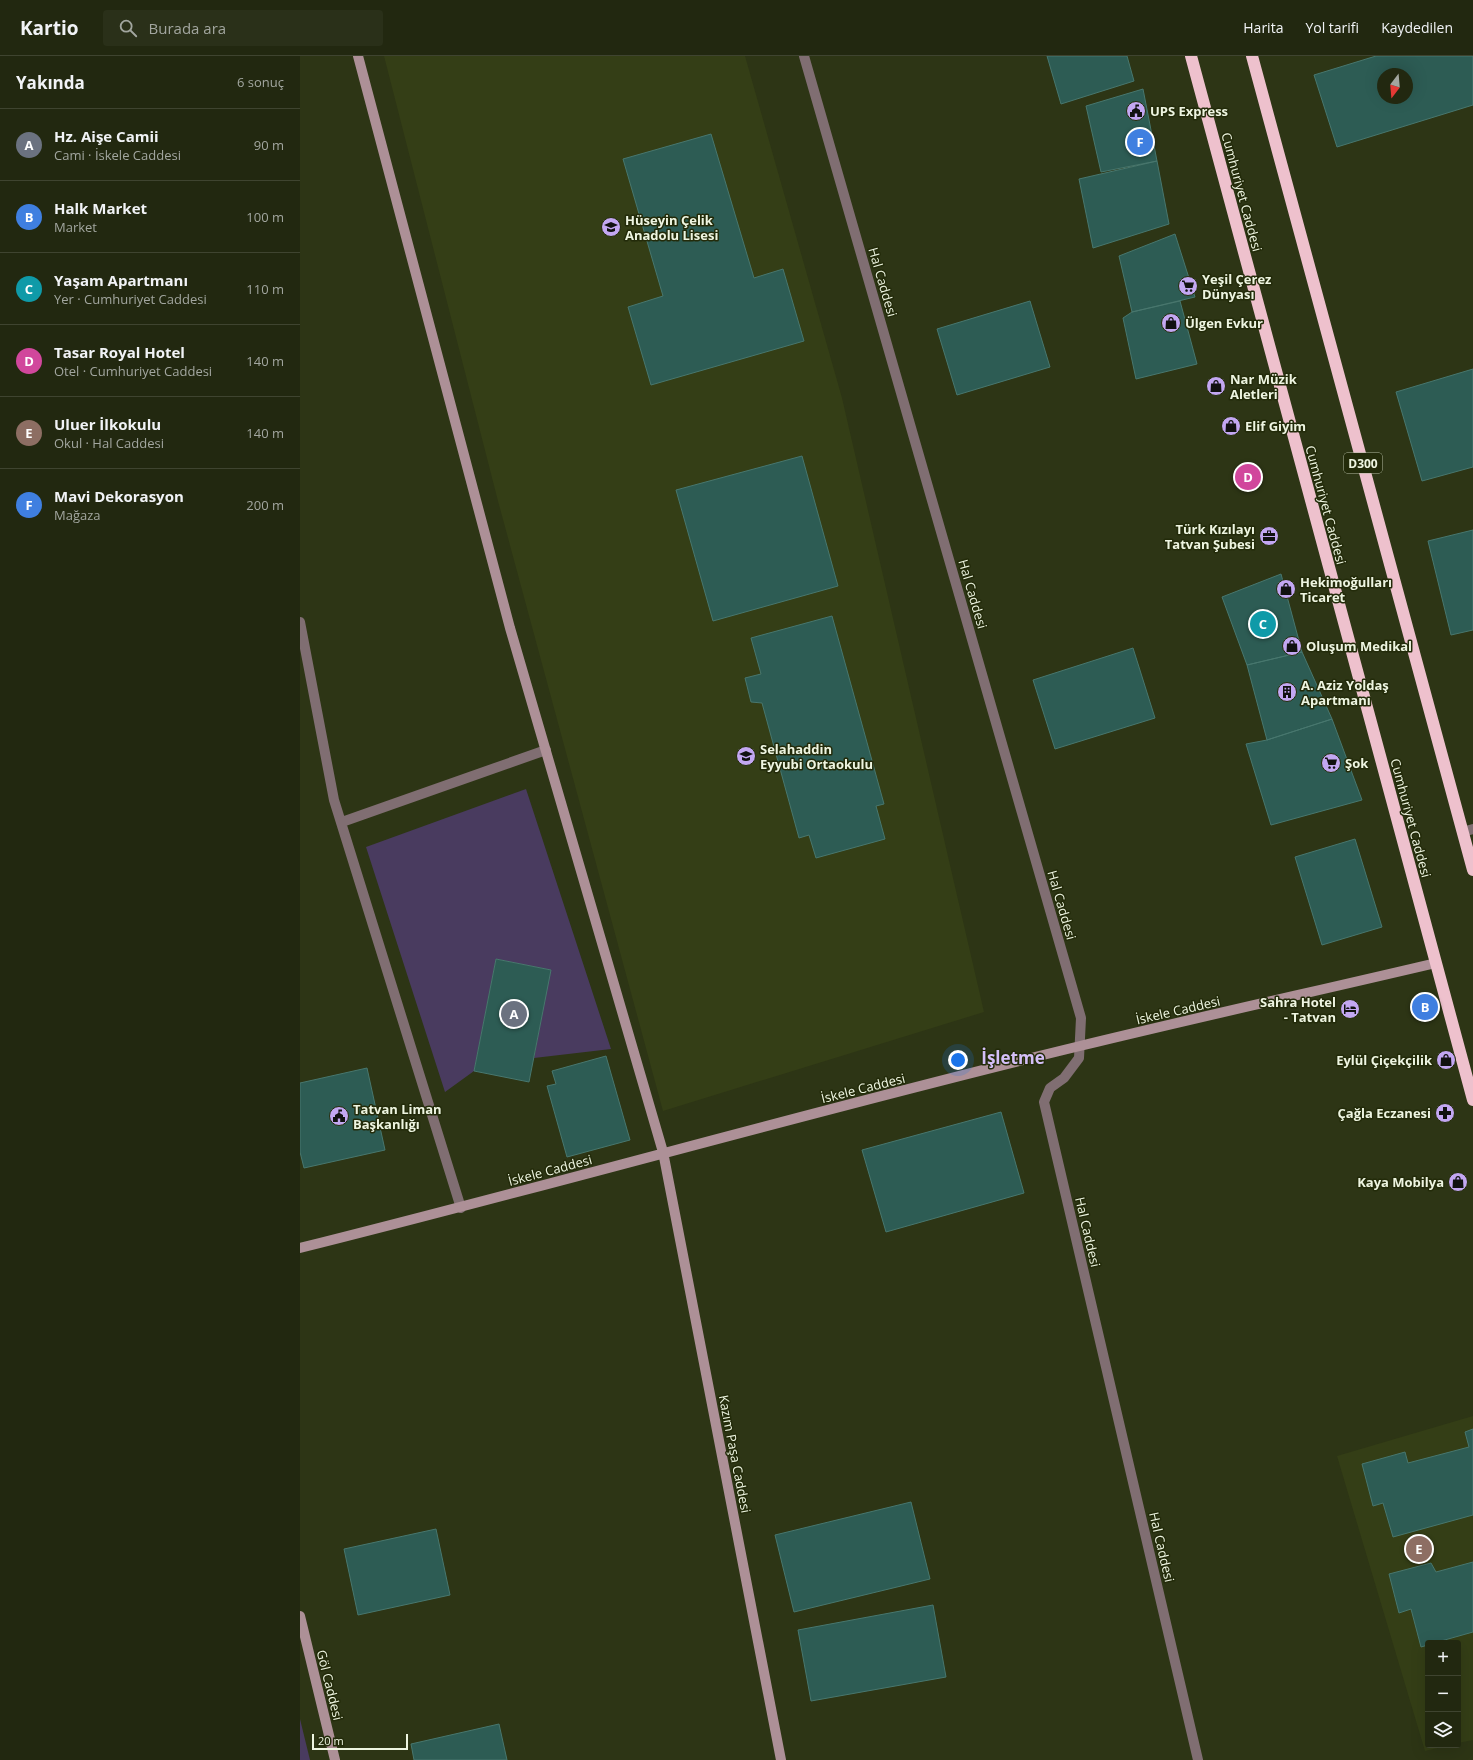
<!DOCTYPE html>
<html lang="tr">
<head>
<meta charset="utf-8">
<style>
	:root { --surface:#222810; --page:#2a3019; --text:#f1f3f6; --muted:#a2a69f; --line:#3f4430; --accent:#d93025 }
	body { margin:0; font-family:"Open Sans",sans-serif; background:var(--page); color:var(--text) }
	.controls { position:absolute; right:12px; bottom:12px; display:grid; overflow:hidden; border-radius:4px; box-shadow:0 4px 16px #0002 }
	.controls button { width:36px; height:36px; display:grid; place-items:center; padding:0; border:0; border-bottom:1px solid var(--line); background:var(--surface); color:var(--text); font:20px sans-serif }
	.compass { position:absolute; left:1077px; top:12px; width:36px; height:36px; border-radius:50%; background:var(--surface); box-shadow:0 4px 16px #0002; rotate:196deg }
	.scale { position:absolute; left:12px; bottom:10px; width:96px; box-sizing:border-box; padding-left:4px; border:2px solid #eef5e1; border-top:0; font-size:11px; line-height:14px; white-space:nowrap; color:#eef5e1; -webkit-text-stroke:3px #232b0a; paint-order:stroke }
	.you { position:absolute; left:658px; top:1004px; width:14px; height:14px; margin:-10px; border:3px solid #fff; border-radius:50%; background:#1a73e8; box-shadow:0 0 0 6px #1a73e833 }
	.badge { display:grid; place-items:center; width:26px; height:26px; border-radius:50%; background:var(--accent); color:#fff; font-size:13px; font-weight:700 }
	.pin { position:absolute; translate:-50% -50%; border:2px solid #fff; box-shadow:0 1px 4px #0006 }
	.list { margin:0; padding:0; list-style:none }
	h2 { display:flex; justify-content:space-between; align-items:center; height:52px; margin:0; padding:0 16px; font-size:17px }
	h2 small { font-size:13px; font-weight:400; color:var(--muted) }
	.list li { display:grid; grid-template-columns:26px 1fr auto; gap:12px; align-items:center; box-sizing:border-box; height:72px; padding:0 16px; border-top:1px solid var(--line) }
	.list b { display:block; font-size:15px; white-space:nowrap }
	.list p { margin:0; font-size:13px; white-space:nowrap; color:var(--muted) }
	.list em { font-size:13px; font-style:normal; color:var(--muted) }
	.icon { flex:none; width:22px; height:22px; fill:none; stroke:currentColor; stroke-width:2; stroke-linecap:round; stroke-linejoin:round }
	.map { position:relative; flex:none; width:1173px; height:1704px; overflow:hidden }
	header { display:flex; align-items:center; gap:24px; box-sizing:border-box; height:56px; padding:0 20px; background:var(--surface); border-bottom:1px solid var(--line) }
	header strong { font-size:19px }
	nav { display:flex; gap:22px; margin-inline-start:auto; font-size:14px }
	.search { width:280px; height:36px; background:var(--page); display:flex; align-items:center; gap:10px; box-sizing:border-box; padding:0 14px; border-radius:4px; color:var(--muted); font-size:15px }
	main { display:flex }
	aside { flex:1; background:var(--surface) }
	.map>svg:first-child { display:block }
</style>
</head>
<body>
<header>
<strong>Kartio</strong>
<div class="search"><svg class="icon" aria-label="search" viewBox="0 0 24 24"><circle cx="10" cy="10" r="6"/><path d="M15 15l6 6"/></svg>Burada ara</div>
<nav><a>Harita</a><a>Yol tarifi</a><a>Kaydedilen</a></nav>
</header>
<main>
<aside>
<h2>Yakında<small>6 sonuç</small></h2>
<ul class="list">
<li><span class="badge" style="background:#6b7280">A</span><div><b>Hz. Aişe Camii</b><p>Cami · İskele Caddesi</p></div><em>90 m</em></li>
<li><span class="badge" style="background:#3f7fe0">B</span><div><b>Halk Market</b><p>Market</p></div><em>100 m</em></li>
<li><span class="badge" style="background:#0f9aa8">C</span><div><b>Yaşam Apartmanı</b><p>Yer · Cumhuriyet Caddesi</p></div><em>110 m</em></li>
<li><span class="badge" style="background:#d1479c">D</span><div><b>Tasar Royal Hotel</b><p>Otel · Cumhuriyet Caddesi</p></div><em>140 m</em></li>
<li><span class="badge" style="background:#8d6e63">E</span><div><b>Uluer İlkokulu</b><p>Okul · Hal Caddesi</p></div><em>140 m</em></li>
<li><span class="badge" style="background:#3f7fe0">F</span><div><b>Mavi Dekorasyon</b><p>Mağaza</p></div><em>200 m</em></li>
</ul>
</aside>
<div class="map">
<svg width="1173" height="1704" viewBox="0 0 1173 1704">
	<rect width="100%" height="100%" fill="#2d3515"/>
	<path fill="#343e16" d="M84 0H445L542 342 684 956 363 1055 198 445Z
		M1173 1360V1684L1158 1687V1587H1128V1689H1150L1125 1695 1037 1400Z"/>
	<path fill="#493b5f" d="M226 733 311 993 234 1002 250 914 196 903 174 1015 145 1036 66 791Z
		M0 1663 10 1704H0Z"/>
	<path fill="#2d5c54" stroke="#48776e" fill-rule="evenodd" d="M747 0H827L834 25 761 48Z
		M1076 0H1173V49L1037 91 1014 19ZM1083 18H1107V42H1083Z
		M843 33 857 105 801 116 786 50Z
		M411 78 454 222 483 213 504 285 351 329 328 251 363 240 323 103Z
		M857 105 869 168 793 192 779 123Z
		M875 178 895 241 832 256 819 200Z
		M730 245 750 311 657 339 637 273Z
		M880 245 897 308 836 323 823 262 832 256Z
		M1173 313V411L1122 425 1096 336Z
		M502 400 538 530 413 565 376 434Z
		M1173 474V574L1151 579 1128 485Z
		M981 518 1002 596 947 609 922 541Z
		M532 560 584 748 576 750 585 783 516 802 509 779 499 782 462 647 451 646 445 622 461 618 451 582Z
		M833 592 855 662 755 693 733 624Z
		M1002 596 1032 663 967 684 947 609Z
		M1032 663 1062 744 971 769 946 688 967 684Z
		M1055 783 1082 871 1022 889 995 801Z
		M196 903 251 914 229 1026 174 1015Z
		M306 1000 330 1084 267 1101 247 1030 256 1028 252 1015Z
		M67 1012 85 1094 4 1112 0 1096V1027Z
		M701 1056 724 1137 586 1176 562 1094Z
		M1173 1373V1459L1093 1481 1083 1447 1073 1450 1062 1408 1105 1396 1108 1407 1169 1391 1165 1376Z
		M611 1446 630 1523 494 1556 475 1479Z
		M136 1473 150 1539 58 1559 44 1493Z
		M1173 1506V1576L1134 1587H1128V1589L1121 1591 1111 1553 1099 1557 1089 1518 1131 1507 1136 1516Z
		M633 1549 646 1621 511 1645 498 1574Z
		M199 1668 207 1704H114L111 1688Z"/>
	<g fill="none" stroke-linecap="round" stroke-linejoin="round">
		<path stroke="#806e72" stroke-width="10" d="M504 0 781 962 779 1002 764 1022 750 1032 744 1046 898 1704
			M0 566 34 744 161 1152
			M42 766 246 694
			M1162 776 1173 773"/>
		<path stroke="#ad9097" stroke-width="10" d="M58 0 210 572 363 1096 481 1704
			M0 1192C261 1127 519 1053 780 990 899 961 1017 935 1136 907
			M0 1560 35 1704"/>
		<path stroke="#eec1cd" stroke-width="12" d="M891 0 1173 1044
			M952 0 1173 814"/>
	</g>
	<defs>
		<symbol id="civic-disc" viewBox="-11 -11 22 22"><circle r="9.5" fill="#c3a7f2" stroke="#232b0a"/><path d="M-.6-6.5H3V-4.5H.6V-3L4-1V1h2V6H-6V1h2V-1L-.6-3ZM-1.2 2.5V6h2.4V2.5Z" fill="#111"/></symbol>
		<symbol id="school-disc" viewBox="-11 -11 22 22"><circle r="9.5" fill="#c3a7f2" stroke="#232b0a"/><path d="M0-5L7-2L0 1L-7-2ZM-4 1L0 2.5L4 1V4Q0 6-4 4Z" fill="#111"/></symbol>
		<symbol id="supermarket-disc" viewBox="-11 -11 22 22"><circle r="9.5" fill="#c3a7f2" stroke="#232b0a"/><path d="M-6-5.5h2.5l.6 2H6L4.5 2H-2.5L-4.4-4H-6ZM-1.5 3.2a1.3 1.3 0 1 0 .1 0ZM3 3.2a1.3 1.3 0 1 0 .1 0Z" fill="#111"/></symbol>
		<symbol id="shop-disc" viewBox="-11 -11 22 22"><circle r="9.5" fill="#c3a7f2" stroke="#232b0a"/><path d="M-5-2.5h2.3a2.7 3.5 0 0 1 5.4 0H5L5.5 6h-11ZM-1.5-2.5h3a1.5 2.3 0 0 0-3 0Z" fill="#111"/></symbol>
		<symbol id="office-disc" viewBox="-11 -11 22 22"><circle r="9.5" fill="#c3a7f2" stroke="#232b0a"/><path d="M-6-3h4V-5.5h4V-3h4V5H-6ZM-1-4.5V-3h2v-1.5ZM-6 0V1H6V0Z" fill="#111"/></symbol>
		<symbol id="building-disc" viewBox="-11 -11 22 22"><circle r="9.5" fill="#c3a7f2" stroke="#232b0a"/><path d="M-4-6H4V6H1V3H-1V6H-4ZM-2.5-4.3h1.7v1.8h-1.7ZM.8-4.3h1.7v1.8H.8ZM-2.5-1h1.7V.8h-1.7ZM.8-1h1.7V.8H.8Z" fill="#111"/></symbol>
		<symbol id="hotel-disc" viewBox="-11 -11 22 22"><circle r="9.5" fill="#c3a7f2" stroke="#232b0a"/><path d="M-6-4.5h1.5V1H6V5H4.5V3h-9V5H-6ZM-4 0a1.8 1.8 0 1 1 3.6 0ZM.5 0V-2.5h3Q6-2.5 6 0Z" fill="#111"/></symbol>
		<symbol id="pharmacy-disc" viewBox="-11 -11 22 22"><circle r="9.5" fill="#c3a7f2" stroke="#232b0a"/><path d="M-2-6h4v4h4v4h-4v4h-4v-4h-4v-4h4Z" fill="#111"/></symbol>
	</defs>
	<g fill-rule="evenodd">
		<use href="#civic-disc" x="825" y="44" width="22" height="22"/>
		<use href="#school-disc" x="300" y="160" width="22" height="22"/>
		<use href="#supermarket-disc" x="877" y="219" width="22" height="22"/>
		<use href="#shop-disc" x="860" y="256" width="22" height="22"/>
		<use href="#shop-disc" x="905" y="319" width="22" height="22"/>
		<use href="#shop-disc" x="920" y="359" width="22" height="22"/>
		<use href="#office-disc" x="958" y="469" width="22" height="22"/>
		<use href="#shop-disc" x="975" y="522" width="22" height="22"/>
		<use href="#shop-disc" x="981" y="579" width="22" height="22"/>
		<use href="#building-disc" x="976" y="625" width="22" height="22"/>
		<use href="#school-disc" x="435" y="689" width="22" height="22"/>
		<use href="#supermarket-disc" x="1020" y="696" width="22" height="22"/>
		<use href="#hotel-disc" x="1039" y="942" width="22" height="22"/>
		<use href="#shop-disc" x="1135" y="993" width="22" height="22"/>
		<use href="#pharmacy-disc" x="1134" y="1046" width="22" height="22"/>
		<use href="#civic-disc" x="28" y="1049" width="22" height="22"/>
		<use href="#shop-disc" x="1147" y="1115" width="22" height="22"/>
	</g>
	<g text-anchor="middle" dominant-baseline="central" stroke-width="3" stroke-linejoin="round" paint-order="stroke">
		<rect fill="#232b0a" stroke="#b1b8a0" stroke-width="1" x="1044" y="397" width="38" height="20" rx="3"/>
		<g font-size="12" font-weight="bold" fill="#eef5e1">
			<text x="1063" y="407">D300</text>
		</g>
		<g font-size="13" font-weight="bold" fill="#eef5e1" stroke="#232b0a" text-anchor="start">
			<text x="850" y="55">UPS Express</text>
			<text x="325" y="164">Hüseyin Çelik<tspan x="325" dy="15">Anadolu Lisesi</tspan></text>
			<text x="902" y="223">Yeşil Çerez<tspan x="902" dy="15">Dünyası</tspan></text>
			<text x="885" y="267">Ülgen Evkur</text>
			<text x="930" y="323">Nar Müzik<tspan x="930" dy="15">Aletleri</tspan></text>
			<text x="945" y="370">Elif Giyim</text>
			<text x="955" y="473" text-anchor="end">Türk Kızılayı<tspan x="955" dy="15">Tatvan Şubesi</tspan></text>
			<text x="1000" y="526">Hekimoğulları<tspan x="1000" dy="15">Ticaret</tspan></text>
			<text x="1006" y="590">Oluşum Medikal</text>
			<text x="1001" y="629">A. Aziz Yoldaş<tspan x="1001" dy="15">Apartmanı</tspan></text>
			<text x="460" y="693">Selahaddin<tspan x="460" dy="15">Eyyubi Ortaokulu</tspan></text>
			<text x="1045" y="707">Şok</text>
			<text x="1036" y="946" text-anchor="end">Sahra Hotel<tspan x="1036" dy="15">- Tatvan</tspan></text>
			<text x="1132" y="1004" text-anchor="end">Eylül Çiçekçilik</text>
			<text x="53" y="1053">Tatvan Liman<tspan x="53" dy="15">Başkanlığı</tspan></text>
			<text x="1131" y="1057" text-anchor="end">Çağla Eczanesi</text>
			<text x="1144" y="1126" text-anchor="end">Kaya Mobilya</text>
		</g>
		<g font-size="13" fill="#eef5e1" stroke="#232b0a">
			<text transform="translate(942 136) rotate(75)">Cumhuriyet Caddesi</text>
			<text transform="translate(583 226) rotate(74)">Hal Caddesi</text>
			<text transform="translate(1026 449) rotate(75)">Cumhuriyet Caddesi</text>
			<text transform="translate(673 538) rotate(74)">Hal Caddesi</text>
			<text transform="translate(1111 762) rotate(75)">Cumhuriyet Caddesi</text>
			<text transform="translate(762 849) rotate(74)">Hal Caddesi</text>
			<text transform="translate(878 954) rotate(-13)">İskele Caddesi</text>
			<text transform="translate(563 1032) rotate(-14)">İskele Caddesi</text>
			<text transform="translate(250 1114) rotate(-15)">İskele Caddesi</text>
			<text transform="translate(788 1176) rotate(77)">Hal Caddesi</text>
			<text transform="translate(435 1398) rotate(79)">Kazım Paşa Caddesi</text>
			<text transform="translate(862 1491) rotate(77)">Hal Caddesi</text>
			<text transform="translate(30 1629) rotate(76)">Göl Caddesi</text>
		</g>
		<g font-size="17" font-weight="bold" fill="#d4bff7" stroke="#232b0a">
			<text x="713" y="1001">İşletme</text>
		</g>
	</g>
</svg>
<div class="controls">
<button>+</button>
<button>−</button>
<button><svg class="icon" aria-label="layers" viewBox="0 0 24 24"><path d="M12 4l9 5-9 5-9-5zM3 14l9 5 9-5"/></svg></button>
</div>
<svg class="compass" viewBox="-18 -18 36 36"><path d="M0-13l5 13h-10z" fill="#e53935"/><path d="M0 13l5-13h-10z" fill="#a2a69f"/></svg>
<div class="scale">20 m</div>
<div class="you"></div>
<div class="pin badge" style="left:214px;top:958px;background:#6b7280">A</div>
<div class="pin badge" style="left:1125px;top:951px;background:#3f7fe0">B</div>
<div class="pin badge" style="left:963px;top:568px;background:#0f9aa8">C</div>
<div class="pin badge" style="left:948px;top:421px;background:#d1479c">D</div>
<div class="pin badge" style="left:1119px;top:1493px;background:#8d6e63">E</div>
<div class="pin badge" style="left:840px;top:86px;background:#3f7fe0">F</div>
</div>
</main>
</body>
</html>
